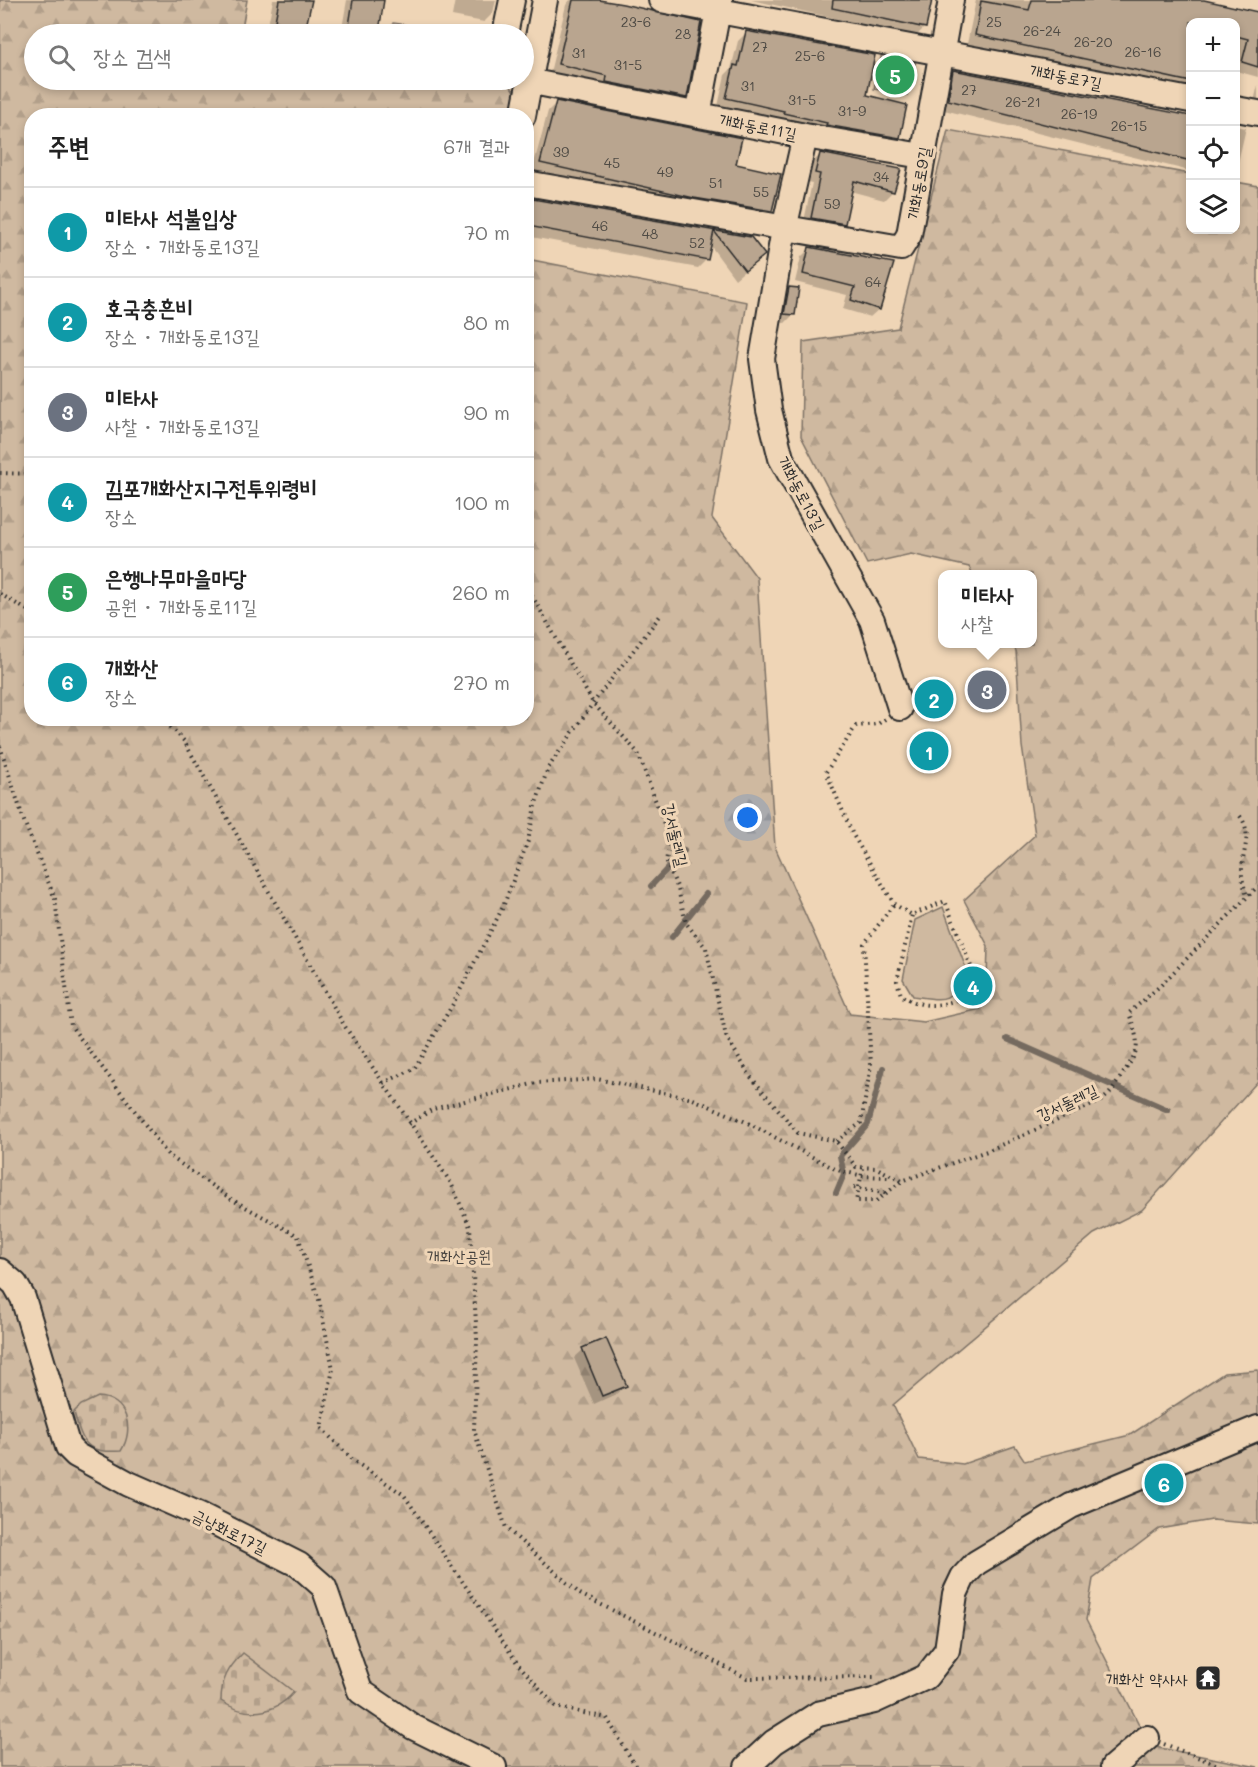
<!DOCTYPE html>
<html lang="ko">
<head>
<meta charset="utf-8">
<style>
	:root { --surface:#fff; --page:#f2f2f2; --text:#222; --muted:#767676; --line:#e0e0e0; --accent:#ea580c }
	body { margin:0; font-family:Mali,"Poor Story",sans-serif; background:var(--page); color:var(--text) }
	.controls { position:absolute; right:18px; top:18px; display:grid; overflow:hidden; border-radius:12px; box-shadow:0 3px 9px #0003 }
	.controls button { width:54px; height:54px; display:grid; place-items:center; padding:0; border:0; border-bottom:2px solid var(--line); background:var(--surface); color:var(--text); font:30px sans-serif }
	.you { position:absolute; left:748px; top:818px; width:21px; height:21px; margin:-15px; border:4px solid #fff; border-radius:50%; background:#1a73e8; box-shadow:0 0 0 9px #1a73e833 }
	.badge { display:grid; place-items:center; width:39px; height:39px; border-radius:50%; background:var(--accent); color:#fff; font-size:20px; font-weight:700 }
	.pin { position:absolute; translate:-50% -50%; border:3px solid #fff; box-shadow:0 2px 6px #0006 }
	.popup { position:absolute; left:938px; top:570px; width:99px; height:78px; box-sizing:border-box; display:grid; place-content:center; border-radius:12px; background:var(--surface); filter:drop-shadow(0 2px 4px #0005); font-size:20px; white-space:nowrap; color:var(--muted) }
	.popup b { font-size:22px; color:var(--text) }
	.popup::after { content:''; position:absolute; left:50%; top:100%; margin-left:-12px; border:12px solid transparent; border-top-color:var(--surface) }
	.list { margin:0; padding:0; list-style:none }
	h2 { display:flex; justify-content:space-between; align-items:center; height:78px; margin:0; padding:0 24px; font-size:26px }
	h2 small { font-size:20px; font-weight:400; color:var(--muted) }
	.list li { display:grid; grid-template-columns:39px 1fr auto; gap:18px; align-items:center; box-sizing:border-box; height:90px; padding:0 24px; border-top:2px solid var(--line) }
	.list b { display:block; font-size:22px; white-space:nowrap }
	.list p { margin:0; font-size:20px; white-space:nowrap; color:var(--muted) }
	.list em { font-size:20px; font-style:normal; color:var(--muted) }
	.icon { flex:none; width:33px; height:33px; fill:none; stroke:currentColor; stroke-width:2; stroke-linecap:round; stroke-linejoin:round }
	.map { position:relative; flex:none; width:1258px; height:1767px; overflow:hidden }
	.search { position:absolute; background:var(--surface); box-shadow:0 3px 9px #0003; left:24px; top:24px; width:510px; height:66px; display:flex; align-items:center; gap:15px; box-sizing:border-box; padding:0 21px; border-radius:33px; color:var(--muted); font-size:22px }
	.panel { position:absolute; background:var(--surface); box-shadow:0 3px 9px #0003; left:24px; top:108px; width:510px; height:618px; border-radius:24px }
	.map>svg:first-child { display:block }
</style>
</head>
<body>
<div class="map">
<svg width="1258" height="1767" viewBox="0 0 1258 1767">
	<defs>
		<pattern id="forest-firs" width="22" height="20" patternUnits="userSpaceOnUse" patternTransform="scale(1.5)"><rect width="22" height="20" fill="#cfb9a0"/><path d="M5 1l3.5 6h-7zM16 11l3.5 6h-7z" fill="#b29f8a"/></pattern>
		<pattern id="cemetery-stones" width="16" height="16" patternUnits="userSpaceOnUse" patternTransform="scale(1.5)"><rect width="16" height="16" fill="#cfb9a0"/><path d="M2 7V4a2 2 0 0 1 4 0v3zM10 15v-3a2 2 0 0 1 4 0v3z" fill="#b29f8a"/></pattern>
	</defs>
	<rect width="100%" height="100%" fill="#efd5b6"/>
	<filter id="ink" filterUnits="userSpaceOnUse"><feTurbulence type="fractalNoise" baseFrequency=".0167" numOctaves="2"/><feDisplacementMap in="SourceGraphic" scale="12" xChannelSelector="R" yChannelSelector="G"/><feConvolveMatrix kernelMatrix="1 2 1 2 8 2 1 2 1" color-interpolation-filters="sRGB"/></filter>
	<g filter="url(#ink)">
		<path fill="#cfb9a0" stroke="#7d7266" stroke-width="1.5" d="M882 53 916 60 907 95 874 89Z
			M943 907 967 971C947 1003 950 1001 913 996L903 979 915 920Z"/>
		<path fill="url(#forest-firs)" stroke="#7d7266" stroke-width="1.5" d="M0 0H247L241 34H34V80H507L515 93 510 116H32V718H526L527 259 747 302 712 518 757 578 775 847 850 1014 924 1022 980 1009 987 980 988 946 964 900 1035 835 1022 746 1016 651 1012 644H1032V574H973L969 567 911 554 867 564 801 436 803 342 898 328 948 130 1190 174V230H1236V182L1258 186V1081L1142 1210 1094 1234 893 1405 919 1459 963 1464 1015 1446 1025 1461 1130 1435 1224 1373 1258 1370V1524L1212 1520 1159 1529 1093 1579 1086 1620 1150 1746 1258 1767H0Z
			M393 23 478 34H390Z"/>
		<path fill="url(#cemetery-stones)" stroke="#7d7266" stroke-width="1.5" d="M98 1397C127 1398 135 1429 121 1451 86 1453 83 1445 74 1412L81 1405Z
			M243 1653 294 1692C274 1715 246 1718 221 1701 221 1680 228 1668 243 1653Z"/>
		<path fill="#0003" d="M273 0H310L305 26 297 34 267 30Z
			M347 0H384L377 30 373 34H341Z
			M455 0H496L493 13 484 22 452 16Z
			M570 0H592L685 97 677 106 550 73 566 5Z
			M751 0H932L925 27 916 36Z
			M976 0H1195L1258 12V77L1236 71V22H1190V92L967 44Z
			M747 32 865 97 898 137 889 146 718 106 725 75 731 69 738 41Z
			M954 71 1190 117V171L940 109 945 80Z
			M1258 85V106L1253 105Z
			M556 103 734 165 770 210 762 219 684 206 532 171 548 111Z
			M1236 126 1246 128 1236 171Z
			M820 155 893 191 884 200 850 191 844 223 835 232 803 226 812 183 807 182 812 163Z
			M534 200 751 238 763 255 735 279 710 245 707 259 698 268 526 236V208Z
			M810 248 892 264 879 309 870 317 843 309 847 295 795 282 801 257Z
			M789 288 794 314 785 323 776 322 780 297Z
			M583 1350 625 1386 616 1394 594 1404 574 1358Z"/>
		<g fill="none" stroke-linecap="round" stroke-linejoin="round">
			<path stroke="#746a5f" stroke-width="6" d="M651 886 684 851
				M672 937 706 894
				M1007 1039 1168 1110
				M836 1193 844 1174 840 1156 868 1124 883 1068"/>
		</g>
		<path fill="#b9a58f" stroke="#2b2b2b" stroke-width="1.5" d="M279 0H312L306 27 275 21Z
			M353 0H384L379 31 349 26Z
			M573 0H599L623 4 701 22 687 98 606 82 607 76 558 64Z
			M833 0H932L926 28 832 8Z
			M1032 0H1204L1258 12V67L1242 62 1248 39 1236 36V22H1191V82L975 35 981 1 1029 10Z
			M746 31 875 55 867 95 907 105 900 138 826 125 827 123 783 113 784 111 726 98 734 65 738 66Z
			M953 70 1191 116V161L948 100Z
			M556 101 742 138 736 164 781 174 772 211 694 198 540 163Z
			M820 153 901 169 894 192 854 181 845 224 811 218 820 174 815 173Z
			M533 199 751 237 765 255 745 271 714 231 708 260 528 226Z
			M809 247 894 263 880 310 851 300 855 287 803 274Z
			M789 287 799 288 795 315 784 314Z
			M606 1338 627 1386 602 1396 582 1348Z"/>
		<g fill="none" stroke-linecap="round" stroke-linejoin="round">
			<defs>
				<path id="minor" d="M661 0 1190 100
					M505 34 512 0
					M528 81 805 136 922 156
					M1236 109 1258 113
					M698 115 720 0
					M523 116 545 0
					M805 136 784 229 762 359 769 410 781 458 872 620 900 708
					M526 183 901 248 909 235 951 0
					M0 1271 15 1284 23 1298 68 1447 76 1455 129 1484 200 1515 299 1565 324 1587 360 1691 413 1727 494 1767
					M747 1767 774 1742 818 1714 874 1701 926 1677 947 1650 955 1594 963 1577 976 1563 1071 1506 1258 1428
					M1113 1767 1147 1738"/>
			</defs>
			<use href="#minor" stroke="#2b2b2b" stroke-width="28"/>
			<path stroke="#2b2b2b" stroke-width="4" stroke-dasharray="1.5 4.5" stroke-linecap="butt" d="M0 473 32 474
				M526 585 593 703 638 753 664 824 669 846 666 861 678 889 686 923 706 948 726 1036 750 1076 798 1133 836 1141 856 1167 877 1168 902 1181 987 1151 1099 1102C1110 1095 1113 1089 1120 1078 1140 1048 1141 1049 1129 1013L1160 986 1258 886
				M0 594 32 613
				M162 718 184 741 344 1025 451 1183 470 1227 477 1339 474 1430 506 1528 580 1594 747 1678 874 1677
				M885 719 878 724 856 726 826 772 853 835 894 904 912 915 945 901 972 969V980L963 997C941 1007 922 1009 901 995L897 981 912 915
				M0 746 24 821 55 899 71 1026 168 1155 231 1199 298 1236 319 1300 333 1369 321 1428 354 1461 404 1495 518 1664 556 1707 607 1718 636 1767
				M1240 816C1254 835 1241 852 1242 873 1242 881 1245 889 1247 897
				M383 1083 414 1069 453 1004 503 907 528 841 535 806 548 768 593 703 660 616
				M409 1124 433 1109 536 1083 597 1079 693 1099 746 1122 837 1170 863 1176 888 1177
				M836 1141 861 1123 871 1065 864 944 894 904
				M863 1168 856 1201H876L902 1181
				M854 1187 888 1193
				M1164 1744 1223 1767"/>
			<use href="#minor" stroke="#efd5b6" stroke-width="24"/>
		</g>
	</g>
	<defs>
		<symbol id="temple-square" viewBox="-11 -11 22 22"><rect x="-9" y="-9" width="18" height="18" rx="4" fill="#2b2b2b" stroke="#efd5b6"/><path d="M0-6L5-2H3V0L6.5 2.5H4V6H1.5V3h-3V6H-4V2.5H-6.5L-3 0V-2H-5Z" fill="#fff"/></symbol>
	</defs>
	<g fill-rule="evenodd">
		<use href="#temple-square" x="1193" y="1663" width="30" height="30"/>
	</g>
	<g text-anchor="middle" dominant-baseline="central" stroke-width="6" stroke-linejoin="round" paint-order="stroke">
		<g font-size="14" fill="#4e4a44">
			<text x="636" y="21">23-6</text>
			<text x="994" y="21">25</text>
			<text x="1042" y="30">26-24</text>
			<text x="683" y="33">28</text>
			<text x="1093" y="41">26-20</text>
			<text x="760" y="46">27</text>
			<text x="1143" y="51">26-16</text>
			<text x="579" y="52">31</text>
			<text x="810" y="55">25-6</text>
			<text x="628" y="64">31-5</text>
			<text x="748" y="85">31</text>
			<text x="969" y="89">27</text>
			<text x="802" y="99">31-5</text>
			<text x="1023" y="101">26-21</text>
			<text x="852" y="110">31-9</text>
			<text x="1079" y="113">26-19</text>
			<text x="1129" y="125">26-15</text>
			<text x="561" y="151">39</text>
			<text x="612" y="162">45</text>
			<text x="665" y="171">49</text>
			<text x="881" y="176">34</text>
			<text x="716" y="182">51</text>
			<text x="761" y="191">55</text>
			<text x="832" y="203">59</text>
			<text x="600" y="225">46</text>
			<text x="650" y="233">48</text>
			<text x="697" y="242">52</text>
			<text x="873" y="281">64</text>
		</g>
		<g font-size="16" fill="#2b2b2b" stroke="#efd5b6">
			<text transform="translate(1066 76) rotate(11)">개화동로7길</text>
			<text transform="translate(758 126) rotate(11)">개화동로11길</text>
			<text transform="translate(918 183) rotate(-80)">개화동로9길</text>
			<text transform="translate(802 493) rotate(62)">개화동로13길</text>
			<text transform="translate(676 835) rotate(77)">강서둘레길</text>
			<text transform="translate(1067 1102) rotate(-25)">강서둘레길</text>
			<text transform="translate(230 1531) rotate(26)">금낭화로17길</text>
		</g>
		<g font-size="16" fill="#44403d" stroke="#efd5b6">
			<text x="459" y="1255">개화산공원</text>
		</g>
		<g font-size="16" fill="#2b2b2b" stroke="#efd5b6" text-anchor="end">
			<text x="1188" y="1678">개화산 약사사</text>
		</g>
	</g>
</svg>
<div class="controls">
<button>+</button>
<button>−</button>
<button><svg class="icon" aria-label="locate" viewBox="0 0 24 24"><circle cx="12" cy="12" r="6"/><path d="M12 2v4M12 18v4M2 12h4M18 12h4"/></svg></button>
<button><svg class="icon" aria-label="layers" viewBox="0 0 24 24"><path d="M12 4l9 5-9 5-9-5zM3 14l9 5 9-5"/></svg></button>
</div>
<div class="you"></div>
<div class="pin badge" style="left:929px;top:751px;background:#0f9aa8">1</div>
<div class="pin badge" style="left:934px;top:699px;background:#0f9aa8">2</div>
<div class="pin badge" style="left:987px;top:690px;background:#6b7280">3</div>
<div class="popup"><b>미타사</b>사찰</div>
<div class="pin badge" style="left:973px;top:986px;background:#0f9aa8">4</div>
<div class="pin badge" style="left:895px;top:75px;background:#2e9e5b">5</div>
<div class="pin badge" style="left:1164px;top:1483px;background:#0f9aa8">6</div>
<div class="search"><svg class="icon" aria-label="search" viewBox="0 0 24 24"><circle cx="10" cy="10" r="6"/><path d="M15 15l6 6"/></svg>장소 검색</div>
<section class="panel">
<h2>주변<small>6개 결과</small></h2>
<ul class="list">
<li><span class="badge" style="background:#0f9aa8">1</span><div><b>미타사 석불입상</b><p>장소 · 개화동로13길</p></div><em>70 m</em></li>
<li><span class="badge" style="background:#0f9aa8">2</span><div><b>호국충흔비</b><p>장소 · 개화동로13길</p></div><em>80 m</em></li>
<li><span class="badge" style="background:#6b7280">3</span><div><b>미타사</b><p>사찰 · 개화동로13길</p></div><em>90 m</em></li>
<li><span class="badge" style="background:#0f9aa8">4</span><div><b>김포개화산지구전투위령비</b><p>장소</p></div><em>100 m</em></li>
<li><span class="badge" style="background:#2e9e5b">5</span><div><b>은행나무마을마당</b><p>공원 · 개화동로11길</p></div><em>260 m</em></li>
<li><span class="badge" style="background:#0f9aa8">6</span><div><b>개화산</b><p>장소</p></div><em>270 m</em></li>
</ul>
</section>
</div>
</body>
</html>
